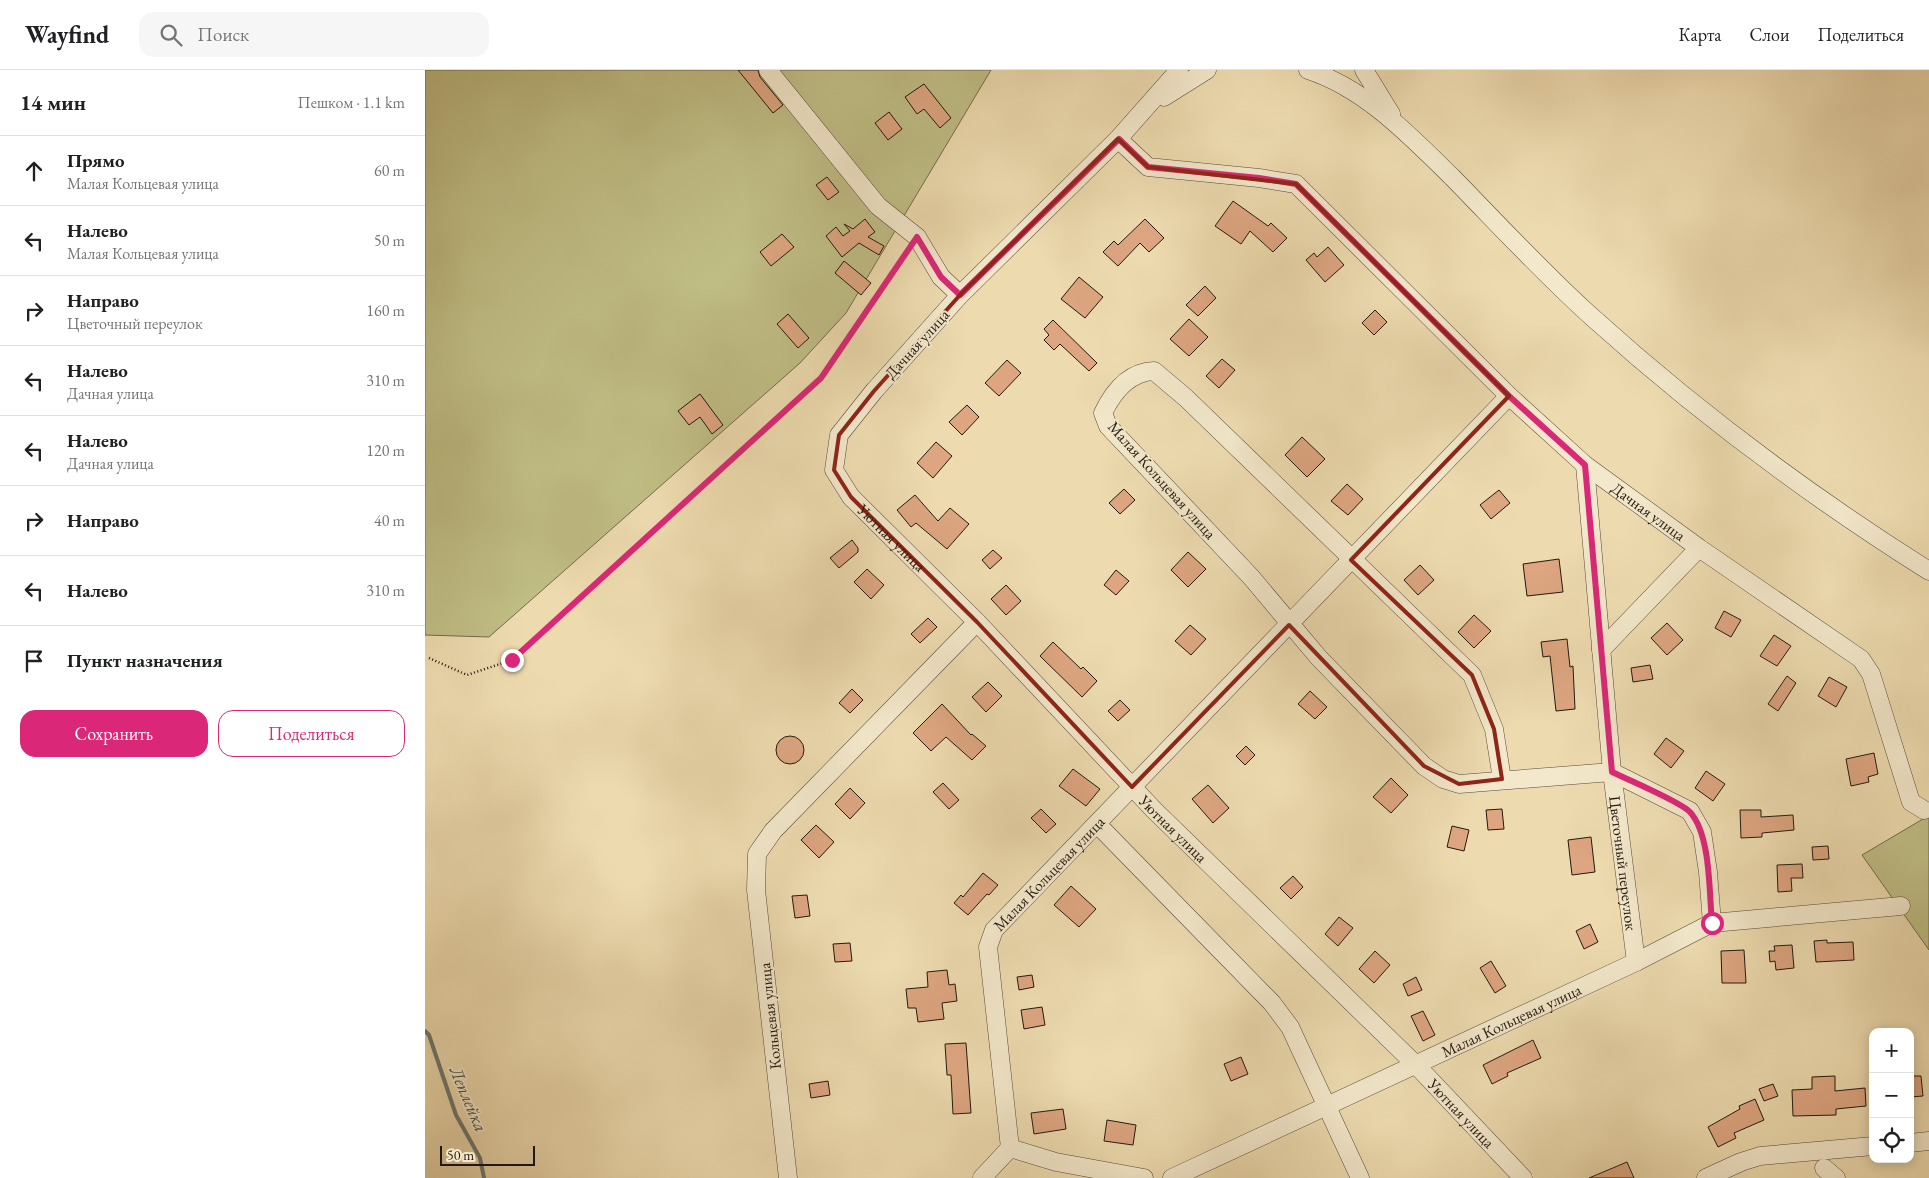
<!DOCTYPE html>
<html lang="ru">
<head>
<meta charset="utf-8">
<style>
	:root { --surface:#fff; --page:#f6f6f6; --text:#202124; --muted:#757577; --line:#e0e0e0; --accent:#db2777 }
	body { margin:0; font-family:"EB Garamond",serif; background:var(--page); color:var(--text) }
	.controls { position:absolute; right:15px; bottom:15px; display:grid; overflow:hidden; border-radius:10px; box-shadow:0 2px 12px #0003 }
	.controls button { width:45px; height:45px; display:grid; place-items:center; padding:0; border:0; border-bottom:1px solid var(--line); background:var(--surface); color:var(--text); font:25px sans-serif }
	.scale { position:absolute; left:15px; bottom:12px; width:95px; box-sizing:border-box; padding-left:5px; border:2px solid #23180f; border-top:0; font-size:14px; line-height:18px; white-space:nowrap; color:#23180f; -webkit-text-stroke:4px #f3e8cb; paint-order:stroke }
	.stop { position:absolute; width:15px; height:15px; margin:-11px; border:4px solid #db2777; border-radius:50%; background:#fff }
	.stop.end { background:#db2777; border-color:#fff; box-shadow:0 1px 5px #0008 }
	.list { margin:0; padding:0; list-style:none }
	h2 { display:flex; justify-content:space-between; align-items:center; height:65px; margin:0; padding:0 20px; font-size:21px }
	h2 small { font-size:16px; font-weight:400; color:var(--muted) }
	.list li { display:grid; grid-template-columns:32px 1fr auto; gap:15px; align-items:center; box-sizing:border-box; height:70px; padding:0 20px; border-top:1px solid var(--line) }
	.list b { display:block; font-size:19px; white-space:nowrap }
	.list p { margin:0; font-size:16px; white-space:nowrap; color:var(--muted) }
	.list em { font-size:16px; font-style:normal; color:var(--muted) }
	.actions { display:flex; gap:10px; padding:15px 20px }
	.actions a { flex:1; padding:11px 0; border:1px solid var(--accent); border-radius:15px; text-align:center; font-size:18px; color:var(--accent) }
	.actions .main { background:var(--accent); color:#fff }
	.icon { flex:none; width:28px; height:28px; fill:none; stroke:currentColor; stroke-width:2; stroke-linecap:round; stroke-linejoin:round }
	.map { position:relative; flex:none; width:1504px; height:1108px; overflow:hidden }
	header { display:flex; align-items:center; gap:30px; box-sizing:border-box; height:70px; padding:0 25px; background:var(--surface); border-bottom:1px solid var(--line) }
	header strong { font-size:24px }
	nav { display:flex; gap:28px; margin-inline-start:auto; font-size:18px }
	.search { width:350px; height:45px; background:var(--page); display:flex; align-items:center; gap:12px; box-sizing:border-box; padding:0 18px; border-radius:15px; color:var(--muted); font-size:19px }
	main { display:flex }
	aside { flex:1; background:var(--surface) }
	.map>svg:first-child { display:block }
</style>
</head>
<body>
<header>
<strong>Wayfind</strong>
<div class="search"><svg class="icon" aria-label="search" viewBox="0 0 24 24"><circle cx="10" cy="10" r="6"/><path d="M15 15l6 6"/></svg>Поиск</div>
<nav><a>Карта</a><a>Слои</a><a>Поделиться</a></nav>
</header>
<main>
<aside>
<h2>14 мин<small>Пешком · 1.1 km</small></h2>
<ul class="list">
<li><svg class="icon" aria-label="ahead" viewBox="0 0 24 24"><path d="M12 20V5M6 11l6-6 6 6"/></svg><div><b>Прямо</b><p>Малая Кольцевая улица</p></div><em>60 m</em></li>
<li><svg class="icon" aria-label="left" viewBox="0 0 24 24"><path d="M17 20v-9H6M10 6l-5 5 5 5"/></svg><div><b>Налево</b><p>Малая Кольцевая улица</p></div><em>50 m</em></li>
<li><svg class="icon" aria-label="right" viewBox="0 0 24 24"><path d="M7 20v-9h11M14 6l5 5-5 5"/></svg><div><b>Направо</b><p>Цветочный переулок</p></div><em>160 m</em></li>
<li><svg class="icon" aria-label="left" viewBox="0 0 24 24"><path d="M17 20v-9H6M10 6l-5 5 5 5"/></svg><div><b>Налево</b><p>Дачная улица</p></div><em>310 m</em></li>
<li><svg class="icon" aria-label="left" viewBox="0 0 24 24"><path d="M17 20v-9H6M10 6l-5 5 5 5"/></svg><div><b>Налево</b><p>Дачная улица</p></div><em>120 m</em></li>
<li><svg class="icon" aria-label="right" viewBox="0 0 24 24"><path d="M7 20v-9h11M14 6l5 5-5 5"/></svg><div><b>Направо</b></div><em>40 m</em></li>
<li><svg class="icon" aria-label="left" viewBox="0 0 24 24"><path d="M17 20v-9H6M10 6l-5 5 5 5"/></svg><div><b>Налево</b></div><em>310 m</em></li>
<li><svg class="icon" aria-label="arrive" viewBox="0 0 24 24"><path d="M6 21V4h12l-3 4 3 4H6"/></svg><div><b>Пункт назначения</b></div></li>
</ul>
<div class="actions"><a class="main">Сохранить</a><a>Поделиться</a></div>
</aside>
<div class="map">
<svg width="1504" height="1108" viewBox="0 0 1504 1108">
	<rect width="100%" height="100%" fill="#eddbaf"/>
	<filter id="stains"><feTurbulence type="fractalNoise" baseFrequency=".004" numOctaves="4"/><feColorMatrix values="0 0 0 0 .2 0 0 0 0 .09 0 0 0 0 .02 0 0 0 .5 -.17"/></filter>
	<radialGradient id="worn" r=".72"><stop offset=".6" stop-color="#630" stop-opacity="0"/><stop offset="1" stop-color="#630" stop-opacity=".3"/></radialGradient>
	<path fill="#c0be85" stroke="#726b4a" d="M0 0H566L421 243 375 293 64 567 0 565Z
		M1503 746 1504 747V880L1437 785Z"/>
	<g fill="none" stroke-linecap="round" stroke-linejoin="round">
		<path stroke="#6c7972" stroke-width="4" d="M0 961 4 965 31 1045 55 1088 59 1108"/>
	</g>
	<path fill="#dda681" stroke="#23180f" d="M313 0H333L335 7 358 35 348 43Z
		M499 14 526 48 515 58 499 39 492 44 480 27Z
		M464 42 477 59 463 70 450 53Z
		M402 107 414 122 403 130 391 115Z
		M808 131 843 156 846 153 862 168 848 182 825 161 816 174 790 156Z
		M440 149 450 162 443 167 459 176 454 185 434 173 417 187 401 166 411 157 418 166 425 161 419 154 428 159Z
		M720 149 739 168 724 182 715 173 693 196 678 182 689 171 693 175Z
		M357 164 369 177 346 196 335 182Z
		M903 177 919 195 900 212 881 190 889 183 892 187Z
		M419 191 446 213 436 225 410 203Z
		M654 207 678 227 660 248 636 229Z
		M780 216 791 228 773 246 761 235Z
		M950 240 962 252 949 265 937 253Z
		M363 244 384 268 373 278 352 254Z
		M764 249 783 267 764 286 745 269Z
		M628 250 672 293 664 301 635 274 629 280 619 270 624 265 619 259Z
		M797 289 810 300 794 318 781 306Z
		M582 290 596 303 574 326 560 313Z
		M275 324 298 355 287 364 275 347 264 355 253 341Z
		M542 335 554 347 537 365 524 352Z
		M877 367 900 389 882 407 860 385Z
		M511 372 527 386 508 408 492 393Z
		M922 414 938 429 923 445 906 431Z
		M699 419 710 430 695 444 684 433Z
		M1074 420 1085 433 1066 449 1055 435Z
		M490 425 513 451 525 438 544 454 522 479 491 453 486 457 472 440Z
		M427 470 433 478V482L414 498 405 488Z
		M568 480 577 488 565 499 557 490Z
		M763 482 781 499 763 517 746 500Z
		M1134 489 1138 522 1102 526 1098 494Z
		M995 495 1009 510 993 525 979 510Z
		M442 499 459 515 446 529 429 512Z
		M691 500 704 511 691 525 679 515Z
		M581 515 596 531 581 545 566 529Z
		M1299 541 1316 550 1306 567 1290 558Z
		M1049 545 1066 561 1049 578 1033 562Z
		M503 548 512 557 495 573 486 564Z
		M1242 553 1258 570 1242 585 1226 568Z
		M765 555 781 569 766 585 750 571Z
		M1349 565 1366 576 1352 596 1335 586Z
		M1142 569 1145 597 1148 596 1150 639 1131 641 1125 586 1118 587 1116 572Z
		M628 572 656 599 658 597 672 611 657 627 615 586Z
		M1225 595 1228 609 1208 612 1206 598Z
		M1362 606 1371 613 1353 641 1343 634Z
		M1404 607 1422 617 1411 637 1393 626Z
		M563 612 577 626 561 642 547 627Z
		M427 619 438 630 425 643 414 633Z
		M885 621 902 637 890 649 873 634Z
		M695 630 705 640 693 651 683 641Z
		M517 634 546 665 547 664 561 676 547 690 521 667 506 681 488 663Z
		M351 680a14 14 0 1 1 28 0a14 14 0 1 1-28 0Z
		M1241 668 1259 681 1246 698 1229 684Z
		M821 676 830 685 820 695 811 686Z
		M1449 683 1453 704 1443 707 1444 712 1426 716 1421 689Z
		M648 699 675 719 661 736 634 716Z
		M1281 701 1300 714 1288 731 1270 718Z
		M966 708 983 725 966 743 948 727Z
		M518 713 534 730 524 739 508 722Z
		M783 715 804 738 788 753 767 729Z
		M425 718 440 733 425 749 410 734Z
		M616 739 631 754 621 763 606 748Z
		M1077 739 1079 759 1063 760 1061 740Z
		M1315 740H1336V747L1368 745 1369 760 1337 763V767L1316 768Z
		M391 755 409 772 394 788 376 770Z
		M1027 756 1044 760 1039 781 1022 777Z
		M1166 767 1170 802 1147 805 1143 770Z
		M1403 776 1404 789 1388 790 1387 777Z
		M1377 794 1378 808H1366L1367 821 1353 822 1352 795Z
		M558 803 573 815 564 825 562 824 543 845 529 833 536 825 538 827Z
		M868 806 878 817 866 829 855 818Z
		M646 816 671 839 654 857 629 835Z
		M382 825 385 846 370 848 367 826Z
		M914 847 928 858 913 876 900 864Z
		M1165 854 1173 872 1159 879 1151 861Z
		M1402 870V873L1428 872 1429 890 1391 892 1389 871Z
		M425 873 427 891 410 892 408 874Z
		M1367 875 1369 898 1351 900 1350 891 1345 892 1344 881H1350L1349 876Z
		M1319 880 1321 913H1297L1296 881Z
		M950 881 965 895 949 913 934 899Z
		M1066 891 1081 916 1070 923 1055 898Z
		M522 900 524 915 530 914 532 931 517 933 519 949 493 952 491 938H483L481 919 503 917 502 902Z
		M607 905 609 917 594 920 592 907Z
		M991 907 997 920 983 926 978 914Z
		M617 937 620 955 599 959 596 940Z
		M998 941 1010 965 998 971 986 946Z
		M1108 970 1116 988 1082 1003 1083 1006 1067 1014 1058 995Z
		M541 973 546 1043 528 1044 526 1005H522L520 974Z
		M816 987 823 1004 806 1011 799 994Z
		M1410 1006V1021L1440 1018 1441 1036 1411 1039V1045L1368 1046 1367 1020 1387 1019V1007Z
		M1485 1006H1496L1498 1026 1485 1027Z
		M403 1011 405 1025 386 1028 384 1014Z
		M1348 1014 1353 1026 1339 1031 1334 1019Z
		M1330 1029 1339 1050 1309 1063 1311 1068 1293 1077 1283 1057 1315 1039 1314 1036Z
		M638 1039 641 1059 609 1064 606 1043Z
		M682 1050 711 1055 708 1075 679 1071Z
		M1202 1092 1209 1108H1164Z"/>
	<g fill="none" stroke-linecap="round" stroke-linejoin="round">
		<defs>
			<g id="minor">
				<path d="M343 0 453 136 492 167 516 207 535 225"/>
				<path id="s1" d="M754 0 693 69 535 225 449 321 414 365 409 400 426 427 552 552 729 740 992 996 1098 1108"/>
				<path d="M883 0C941 19 984 65 1027 107 1073 154 1118 203 1167 247 1271 341 1385 426 1504 501"/>
				<path d="M939 0 966 44"/>
				<path d="M739 27 782 0"/>
				<path id="s2" d="M693 69 723 97 834 108 871 114 1084 326 1160 395 1274 478 1436 589 1446 604 1486 732 1499 740"/>
				<path id="s3" d="M1160 395 1187 702 1211 892"/>
				<path d="M1176 580 1274 478"/>
				<path d="M1077 709 1069 659 1047 605 761 328 729 301C704 302 688 322 678 343L683 356 826 507 894 588 999 696 1018 709 1034 714 1187 702 1265 741 1277 762 1283 802 1287 853"/>
				<path d="M672 754 847 933 865 957 935 1108"/>
				<path d="M1485 1073 1504 1071"/>
				<path id="s4" d="M585 1078 563 877 569 860 1084 326"/>
				<path d="M585 1078 631 1092 719 1108"/>
				<path d="M1399 1098 1411 1108"/>
				<path d="M363 1108 331 820 332 784 348 761 552 552"/>
				<path d="M557 1108 585 1078"/>
				<path id="s5" d="M747 1108 1211 892 1287 853 1476 836"/>
				<path d="M1281 1108 1316 1092 1335 1086 1448 1076"/>
			</g>
		</defs>
		<use href="#minor" stroke="#564937" stroke-width="19"/>
		<path stroke="#23180f" stroke-width="2.5" stroke-dasharray="1 2.5" stroke-linecap="butt" d="M4 588 42 605 87 590 396 308 483 181"/>
		<use href="#minor" stroke="#f3e8cb" stroke-width="18"/>
	</g>
	<g fill="none" stroke-linecap="round" stroke-linejoin="round">
		<path stroke="#db2777" stroke-width="6" d="M87 590 396 308 492 167 516 207 535 225 694 69 723 97 834 108 871 114 1084 326 1160 395 1187 702C1202 709 1258 733 1265 742 1286 765 1284 823 1287 853"/>
	</g>
	<path fill="none" stroke="#8f2418" stroke-width="4" stroke-linejoin="round" d="M693 69 723 97 871 114 1084 326 926 490 1047 605 1069 659 1077 709 1034 714 999 696 864 555 707 717 552 552 426 427 409 400 414 365 449 321 535 225Z"/>
	<g text-anchor="middle" dominant-baseline="central" stroke-width="4" stroke-linejoin="round" paint-order="stroke">
		<g font-size="16" fill="#23180f" stroke="#f3e8cb">
			<text transform="translate(492 274) rotate(-48)">Дачная улица</text>
			<text transform="translate(737 410) rotate(48)">Малая Кольцевая улица</text>
			<text stroke="none"><textPath href="#s2" startOffset="672">Дачная улица</textPath></text>
			<text stroke="none"><textPath href="#s1" startOffset="624">Уютная улица</textPath></text>
			<text stroke="none"><textPath href="#s1" startOffset="1029">Уютная улица</textPath></text>
			<text stroke="none"><textPath href="#s3" startOffset="400">Цветочный переулок</textPath></text>
			<text stroke="none"><textPath href="#s4" startOffset="299">Малая Кольцевая улица</textPath></text>
			<text transform="translate(345 946) rotate(-96)">Кольцевая улица</text>
			<text stroke="none"><textPath href="#s5" startOffset="374">Малая Кольцевая улица</textPath></text>
			<text stroke="none"><textPath href="#s1" startOffset="1434">Уютная улица</textPath></text>
		</g>
		<g font-size="18" font-style="italic" fill="#4d5049" stroke="#f3e8cb">
			<text transform="translate(44 1029) rotate(67)">Леплейка</text>
		</g>
	</g>
	<rect width="100%" height="100%" filter="url(#stains)"/>
	<rect width="100%" height="100%" fill="url(#worn)"/>
</svg>
<div class="controls">
<button>+</button>
<button>−</button>
<button><svg class="icon" aria-label="locate" viewBox="0 0 24 24"><circle cx="12" cy="12" r="6"/><path d="M12 2v4M12 18v4M2 12h4M18 12h4"/></svg></button>
</div>
<div class="scale">50 m</div>
<div class="stop" style="left:1287px;top:853px"></div>
<div class="stop end" style="left:87px;top:590px"></div>
</div>
</main>
</body>
</html>
